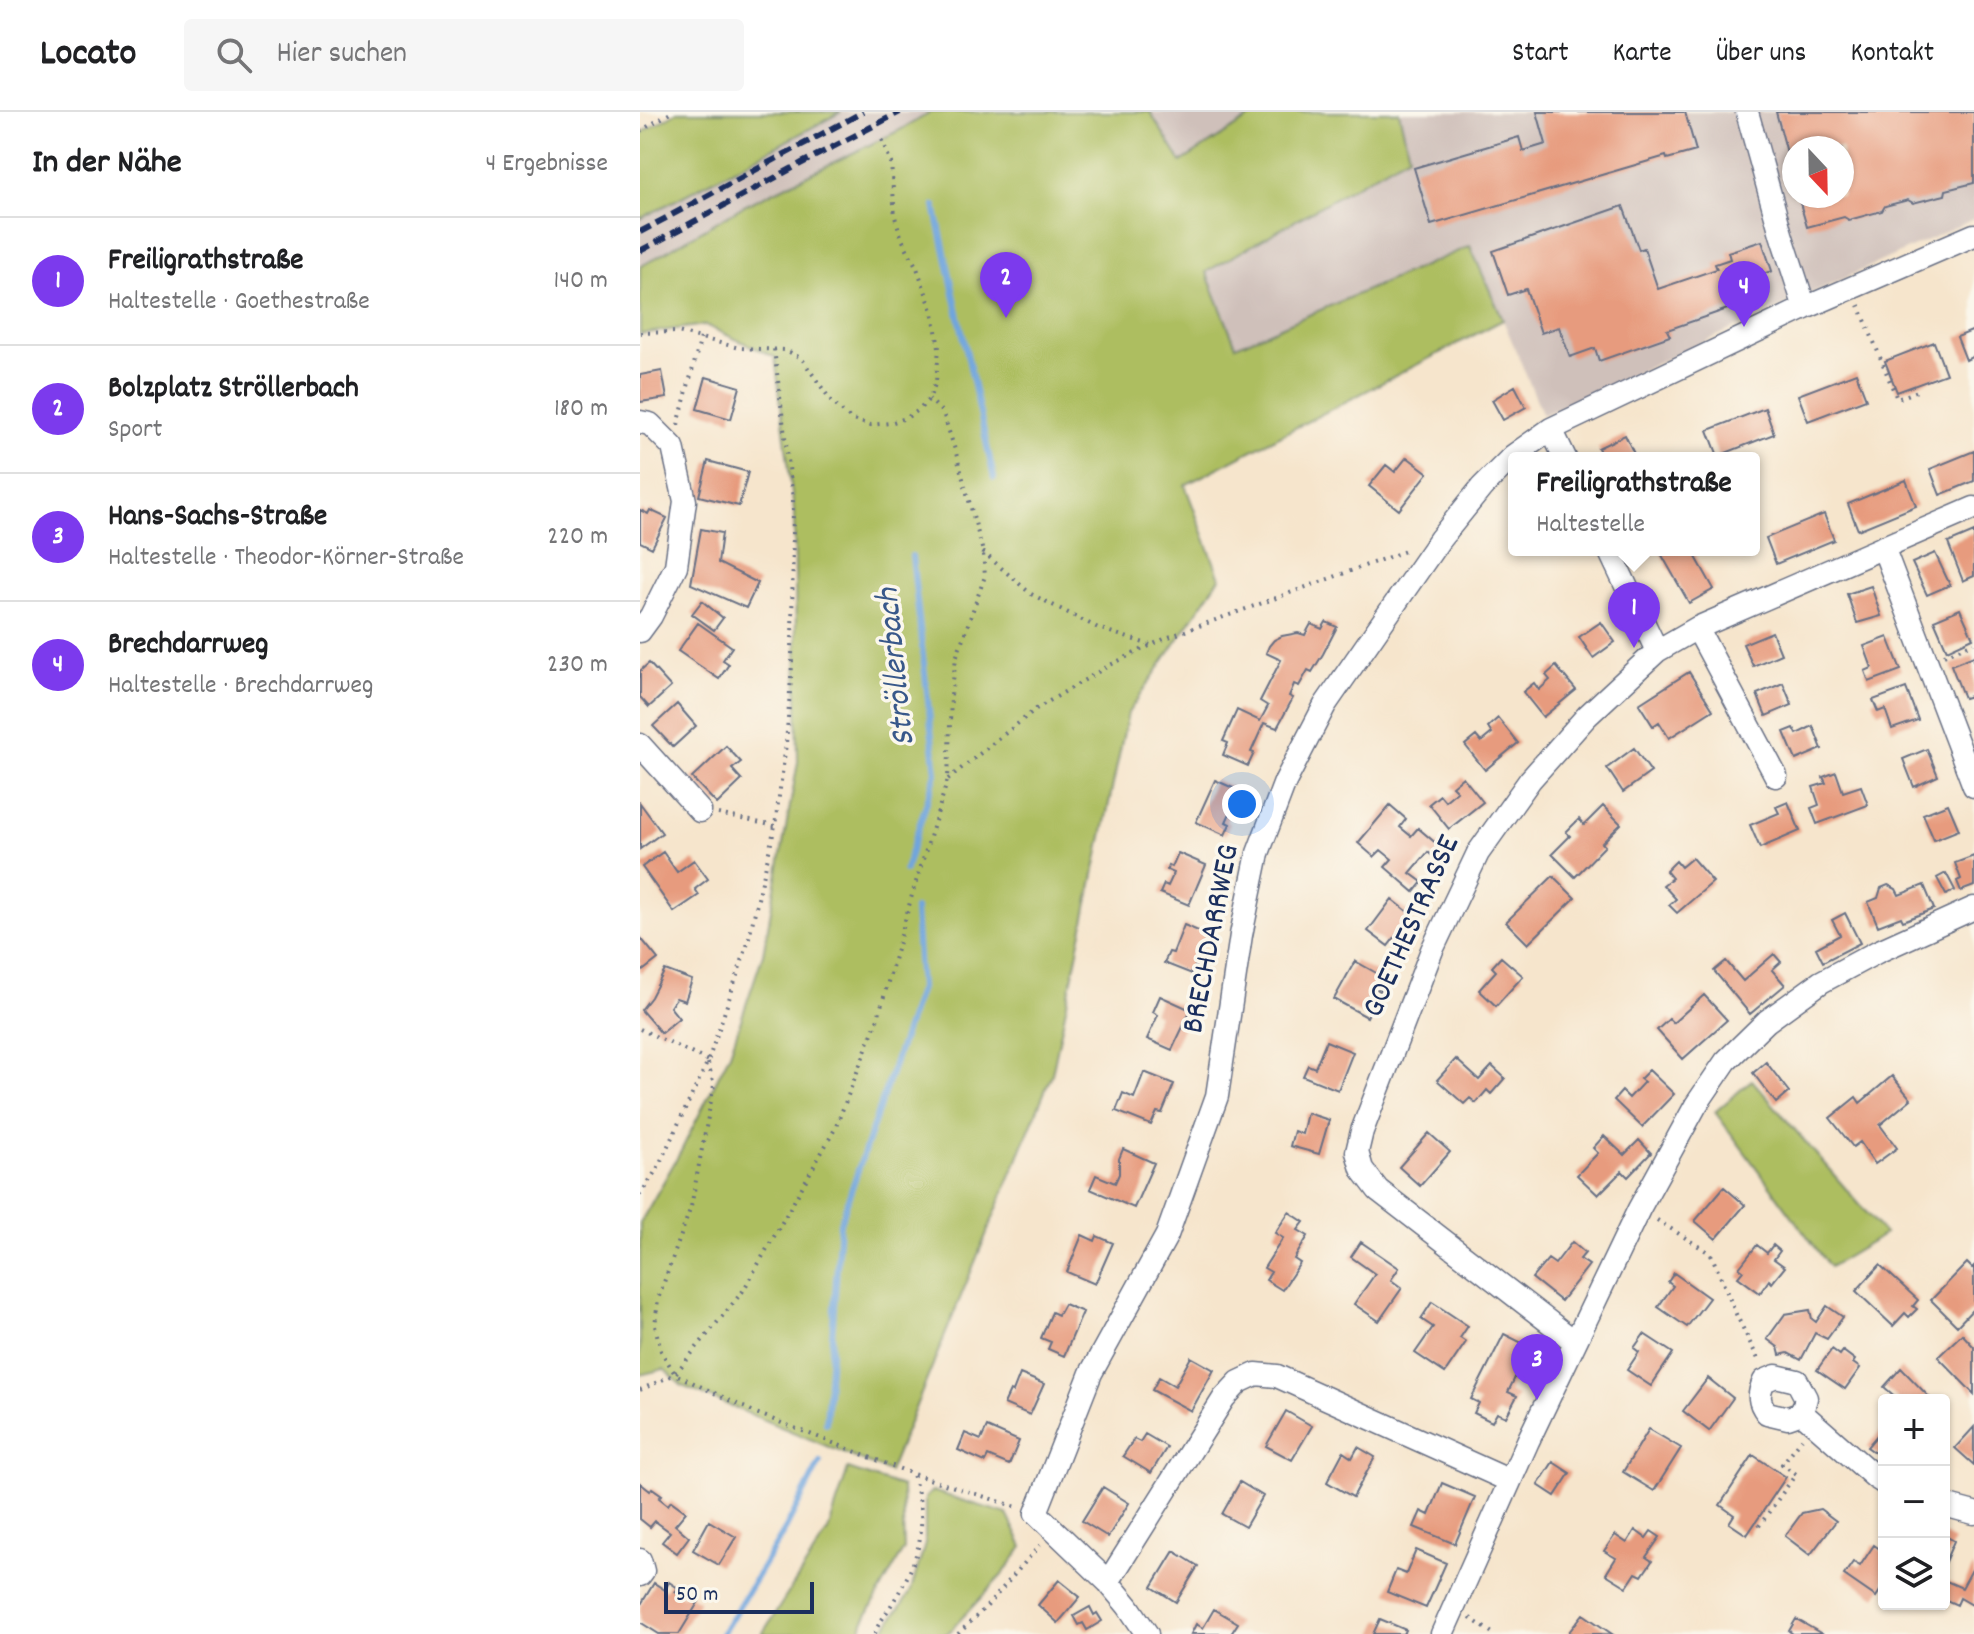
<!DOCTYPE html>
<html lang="de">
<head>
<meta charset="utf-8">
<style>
	:root { --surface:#fff; --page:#f6f6f6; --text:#202124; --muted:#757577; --line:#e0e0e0; --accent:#7c3aed }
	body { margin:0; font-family:Dekko,sans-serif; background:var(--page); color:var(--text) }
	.controls { position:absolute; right:24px; bottom:24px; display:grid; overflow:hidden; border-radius:8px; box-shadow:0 2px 6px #0004 }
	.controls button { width:72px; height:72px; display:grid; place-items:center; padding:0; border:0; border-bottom:2px solid var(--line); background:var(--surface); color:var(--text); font:40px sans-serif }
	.compass { position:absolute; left:1142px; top:24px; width:72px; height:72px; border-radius:50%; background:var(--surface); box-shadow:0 2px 6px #0004; rotate:158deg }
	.scale { position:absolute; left:24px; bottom:20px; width:150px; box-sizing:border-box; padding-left:8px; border:4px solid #1b2f5e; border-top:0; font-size:22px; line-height:28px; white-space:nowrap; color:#1b2f5e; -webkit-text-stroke:6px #fbf7ec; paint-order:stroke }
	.you { position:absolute; left:602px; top:692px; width:28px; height:28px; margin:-20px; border:6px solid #fff; border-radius:50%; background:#1a73e8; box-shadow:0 0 0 12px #1a73e833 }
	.badge { display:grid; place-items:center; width:52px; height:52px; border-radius:50%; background:var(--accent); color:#fff; font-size:26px; font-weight:700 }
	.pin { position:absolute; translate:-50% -66px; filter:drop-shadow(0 2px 4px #0008) }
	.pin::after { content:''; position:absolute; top:42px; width:28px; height:24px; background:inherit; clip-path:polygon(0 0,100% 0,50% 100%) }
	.popup { position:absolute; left:868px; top:340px; width:252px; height:104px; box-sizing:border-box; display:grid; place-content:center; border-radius:8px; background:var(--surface); filter:drop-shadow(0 2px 6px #0005); font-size:26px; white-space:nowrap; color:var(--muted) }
	.popup b { font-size:30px; color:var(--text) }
	.popup::after { content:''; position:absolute; left:50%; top:100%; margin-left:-16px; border:16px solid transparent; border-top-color:var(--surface) }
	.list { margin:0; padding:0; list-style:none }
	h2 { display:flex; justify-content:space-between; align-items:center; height:104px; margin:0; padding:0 32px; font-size:34px }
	h2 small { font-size:26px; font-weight:400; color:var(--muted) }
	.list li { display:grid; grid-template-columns:52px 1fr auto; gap:24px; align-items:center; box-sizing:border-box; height:128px; padding:0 32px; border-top:2px solid var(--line) }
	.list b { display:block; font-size:30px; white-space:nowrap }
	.list p { margin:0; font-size:26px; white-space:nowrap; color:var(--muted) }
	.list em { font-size:26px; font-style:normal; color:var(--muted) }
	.icon { flex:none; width:44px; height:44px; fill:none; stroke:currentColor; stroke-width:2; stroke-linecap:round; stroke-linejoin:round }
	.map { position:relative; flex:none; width:1334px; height:1522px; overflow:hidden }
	header { display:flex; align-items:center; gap:48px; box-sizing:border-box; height:112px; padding:0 40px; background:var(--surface); border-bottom:2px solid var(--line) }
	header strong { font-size:38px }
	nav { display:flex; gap:44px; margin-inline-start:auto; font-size:28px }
	.search { width:560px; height:72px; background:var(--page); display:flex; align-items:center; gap:20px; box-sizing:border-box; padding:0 28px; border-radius:8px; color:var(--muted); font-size:30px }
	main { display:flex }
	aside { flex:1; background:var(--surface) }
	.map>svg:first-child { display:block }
</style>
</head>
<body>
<header>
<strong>Locato</strong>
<div class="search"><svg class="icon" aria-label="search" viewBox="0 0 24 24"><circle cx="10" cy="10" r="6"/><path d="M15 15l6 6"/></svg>Hier suchen</div>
<nav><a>Start</a><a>Karte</a><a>Über uns</a><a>Kontakt</a></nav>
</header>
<main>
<aside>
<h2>In der Nähe<small>4 Ergebnisse</small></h2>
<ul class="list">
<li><span class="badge">1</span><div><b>Freiligrathstraße</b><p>Haltestelle · Goethestraße</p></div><em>140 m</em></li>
<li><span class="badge">2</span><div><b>Bolzplatz Ströllerbach</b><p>Sport</p></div><em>180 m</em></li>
<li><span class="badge">3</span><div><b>Hans-Sachs-Straße</b><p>Haltestelle · Theodor-Körner-Straße</p></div><em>220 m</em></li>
<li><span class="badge">4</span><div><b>Brechdarrweg</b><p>Haltestelle · Brechdarrweg</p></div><em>230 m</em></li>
</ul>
</aside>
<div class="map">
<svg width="1334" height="1522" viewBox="0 0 1334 1522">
	<rect width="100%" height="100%" fill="#fbf7ec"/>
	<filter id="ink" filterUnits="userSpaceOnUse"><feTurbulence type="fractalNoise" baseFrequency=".0125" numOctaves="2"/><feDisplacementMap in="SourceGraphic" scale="16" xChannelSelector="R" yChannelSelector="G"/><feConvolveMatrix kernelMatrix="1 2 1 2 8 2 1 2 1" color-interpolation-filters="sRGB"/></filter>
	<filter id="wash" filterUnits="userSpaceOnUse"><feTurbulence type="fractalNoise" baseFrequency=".006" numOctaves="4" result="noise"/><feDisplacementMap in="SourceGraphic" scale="32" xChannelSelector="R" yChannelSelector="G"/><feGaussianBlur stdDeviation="1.8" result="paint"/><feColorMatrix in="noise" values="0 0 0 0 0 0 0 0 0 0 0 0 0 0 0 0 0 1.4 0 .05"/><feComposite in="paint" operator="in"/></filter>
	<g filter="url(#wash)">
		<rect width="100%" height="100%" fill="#f6e5cc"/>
		<path fill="#cfc0ba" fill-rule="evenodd" d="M201 0H292L258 19 102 95 0 155V107Z
			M510 0H619L541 50Z
			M759 0H1334V107L903 303 863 208 830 134 596 234 566 160 769 43ZM1154 36H1202V84H1154Z"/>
		<path fill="#adbe61" stroke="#647660" stroke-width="2" d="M37 0H201L0 107V22Z
			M292 0H510L541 50 619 0H759L769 43 566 160 596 234 830 134 863 208 545 373 580 466 488 601 412 962 249 1360 42 1274 24 1257 0 1263V1111L41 1039 90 941 123 842 158 650 154 399 135 245 65 213 0 222V155L102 95 258 19Z
			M1112 968 1245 1122 1190 1155 1075 1000Z
			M208 1357 262 1375 264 1437 223 1510 220 1522H122L188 1419Z
			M292 1379 367 1402 383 1435 362 1463 307 1522H245L246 1515 270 1481 285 1432V1386Z"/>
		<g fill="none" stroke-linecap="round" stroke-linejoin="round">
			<path stroke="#6fa5dd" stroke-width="6" d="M295 94 354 366
				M265 758 296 661 272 444
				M186 1311 200 1111 280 876 275 797
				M82 1522 146 1416 180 1350"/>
		</g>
		<g id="blocks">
			<path fill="#e79b7e" d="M897 0H1045L1056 39 1027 47 1026 44 791 113 774 56 879 25 883 39 906 32Z
				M1136 0H1334V71L1306 78 1305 83 1273 91 1268 88 1245 94 1242 99 1209 108 1204 105 1167 115 1158 84H1202V36H1154L1153 63Z
				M983 94 999 138 1004 136 1018 177 1077 157 1075 152 1090 147 1088 140 1122 129 1132 159 1116 164 1125 191 1098 201 1096 194 1027 218 1030 224 959 249 955 236 930 245 919 215 901 221 886 177 868 183 853 139Z
				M1334 218V244L1326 248 1317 225Z
				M1294 230 1306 262 1257 280 1245 249Z
				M22 259 27 286 0 290V263Z
				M1216 261 1226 287 1168 309 1158 283Z
				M66 265 100 275 91 307 57 297Z
				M875 274 886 295 863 308 852 288Z
				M1125 296 1134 322 1078 344 1068 318Z
				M985 323 996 346H963L958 336Z
				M1334 339V369L1300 383 1290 357Z
				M767 345 788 361 759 398 729 374 746 353 755 360Z
				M68 349 108 360 99 394 59 384Z
				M1266 368 1276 394 1218 418 1208 392Z
				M0 398 8 402 10 398 27 406 12 436 0 430Z
				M1184 402 1194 428 1136 452 1126 426Z
				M61 417 82 421 78 451 118 471 106 496 51 472Z
				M1334 420V464L1323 469 1308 431Z
				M1019 438H1052L1074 477 1049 491Z
				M1295 441 1310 473 1287 483 1272 451Z
				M1231 474 1241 504 1217 511 1207 482Z
				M62 489 83 506 74 518 52 502Z
				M1320 497 1333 526 1307 538 1294 508Z
				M686 510 697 515 683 542 672 560 668 558 659 574 654 572 649 584 653 586 637 616 624 611 611 640 614 641 608 654 583 643 588 631 583 629 597 598 620 609 628 594 620 589 641 548 626 541 629 534 634 528 642 524 658 521 665 523 671 512 682 517Z
				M961 510 975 530 953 546 939 525Z
				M58 511 92 535 83 548 89 552 79 567 38 539Z
				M1132 520 1141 542 1113 554 1103 532Z
				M1248 525 1261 558 1229 570 1225 559 1232 556 1224 534Z
				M1334 544V583L1324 586 1311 553Z
				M9 551 31 575 9 595 0 585V559Z
				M916 554 936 578 903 605 883 580 894 571 899 578 910 568 906 563Z
				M1049 560 1073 598 1029 626 1019 610 1013 614 999 592Z
				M1143 571 1152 593 1126 604 1117 582Z
				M1266 576 1278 608 1252 617 1245 597 1238 600 1233 588Z
				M37 592 56 614 33 635 13 614Z
				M858 606 878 631 845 658 825 633 836 624 841 630 852 621 848 615Z
				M1173 614 1182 637 1156 648 1144 620 1154 616 1157 622Z
				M86 634 101 650 92 657 102 668 77 692 52 666Z
				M994 636 1011 660 983 680 967 656Z
				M1287 637 1298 664 1274 675 1263 647Z
				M1196 660 1203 680 1221 674 1228 693 1177 712 1171 696 1179 693 1173 675 1186 671 1183 665Z
				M823 665 843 690 809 717 789 692 800 683 805 689 817 679 812 674Z
				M575 668 600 679 586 710 590 712 585 723 556 710Z
				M1148 690 1160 719 1120 736 1110 713 1139 701 1136 695Z
				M0 691 22 721 0 737Z
				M1308 692 1319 718 1294 728 1283 702Z
				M750 693 766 707 760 715 771 724 778 716 805 739 798 749 788 740 770 761 782 770 774 780 745 755 752 747 741 738 734 745 718 731Z
				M963 694 981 712 962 731 965 734 935 765 912 742 930 724 926 720 939 707 944 713Z
				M23 740 37 760 54 748 68 767 55 777 59 783 34 800 2 755Z
				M538 741 566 753 549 793 520 781 524 772 528 774 534 761 527 758 528 753 532 755Z
				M1334 744V774L1321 779 1317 769 1321 767 1315 751Z
				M1052 746 1073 770 1037 801 1029 793 1036 787 1023 773 1032 766 1026 759 1036 749 1041 755Z
				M1306 761 1315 778 1306 783 1297 766Z
				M913 764 935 786 888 832 866 810Z
				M1248 773 1256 777 1259 783 1284 773 1294 797 1263 809 1261 805 1238 814 1228 790 1238 786 1241 776Z
				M752 787 772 803 748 834 728 819Z
				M1205 801 1220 831 1183 850 1176 836 1200 823 1192 808Z
				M544 813 568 823 552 862 524 851 529 840 533 841Z
				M0 825 18 847 0 861Z
				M1134 842 1141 850 1132 858 1145 873 1110 902 1074 859 1086 849 1103 869Z
				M861 845 883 864 856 894 839 878 856 859 852 855Z
				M715 849 747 867 740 879 733 875 726 888 733 892 727 905 694 887Z
				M25 858 52 868 45 889 36 886 30 895 39 906 21 921 1 898 11 885Z
				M1064 883 1087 908 1043 947 1017 918 1029 907 1033 911Z
				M520 884 551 898 532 938 507 927 518 903 513 900Z
				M686 929 713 940 698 978 663 964 668 953 675 956Z
				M816 947 839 968 852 954 865 966 851 982 847 978 836 991 830 986 824 992 797 968Z
				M1126 950 1149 980 1136 991 1113 961Z
				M1009 958 1034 982 1002 1015 974 988 982 979 989 986 1004 970 1000 967Z
				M504 960 534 972 522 1001 517 1000 511 1013 476 999 483 981 494 986Z
				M1252 964 1271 987 1240 1013 1257 1036 1235 1052 1220 1030 1213 1035 1190 1006 1216 985 1220 991Z
				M667 1001 689 1008 679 1042 650 1034 654 1019 662 1022Z
				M789 1021 810 1040 780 1074 759 1055Z
				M964 1024 984 1043 999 1028 1011 1041 988 1065 982 1059 958 1083 937 1063 958 1041 953 1036Z
				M483 1037 514 1051 494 1096 450 1077 456 1063 475 1071 479 1062V1047Z
				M1084 1075 1105 1093 1076 1127 1055 1109Z
				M649 1100 664 1110 658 1118 668 1124 654 1147 660 1151 642 1178 626 1168 631 1160 624 1156 643 1126 635 1121Z
				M442 1123 455 1129 457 1124 473 1131 455 1172 427 1160Z
				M721 1130 759 1156 751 1168 762 1176 739 1209 714 1192 735 1162 711 1145Z
				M932 1130 945 1141 940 1147 949 1153 921 1189 892 1166 908 1147 915 1152Z
				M1117 1133 1127 1141 1133 1133 1140 1139 1134 1147 1145 1155 1132 1171 1129 1168 1120 1181 1098 1165 1103 1159 1099 1156Z
				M1327 1151 1332 1156 1334 1154V1196L1317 1214 1291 1188Z
				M1240 1153 1278 1188 1273 1194 1277 1197 1269 1205 1265 1201 1253 1214 1216 1179Z
				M1034 1161 1069 1186 1047 1215 1018 1195 1033 1174 1028 1170Z
				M792 1190 828 1214 820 1226 826 1230 805 1261 775 1241 793 1215 781 1207Z
				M424 1192 443 1200 424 1244 408 1237 411 1230 401 1226 412 1200 418 1203Z
				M1187 1194 1203 1205 1187 1227 1175 1221 1161 1248 1148 1241 1140 1243 1138 1235 1127 1227 1145 1202 1170 1198 1172 1207 1176 1210Z
				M864 1222 896 1238 887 1256 881 1253 868 1280 877 1284 866 1305 857 1301 852 1310 834 1301 839 1291 831 1287Z
				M1004 1222 1033 1241 1011 1274 987 1258 999 1240 994 1236Z
				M1322 1222 1334 1235V1282L1298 1245Z
				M1192 1237 1200 1243 1203 1239 1215 1248 1213 1251 1220 1256 1205 1277 1177 1258Z
				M551 1245 574 1258 551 1299 512 1278 519 1265 535 1274Z
				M1261 1256 1292 1288H1259L1244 1275Z
				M380 1262 404 1272 390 1303 364 1292 370 1279 373 1280Z
				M1068 1266 1093 1286 1069 1319 1043 1299Z
				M646 1299 672 1314 652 1348 626 1334Z
				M347 1315 379 1329 369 1353 348 1344 345 1350 318 1338 325 1321 341 1328Z
				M1244 1315V1347L1227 1335Z
				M1334 1315V1353L1315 1336Z
				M1009 1317 1041 1336 1014 1379 983 1360Z
				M505 1322 527 1335 511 1361 483 1344 494 1327 500 1330Z
				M718 1335 735 1345 713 1385 687 1370 703 1340 712 1346Z
				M1113 1343 1146 1365 1107 1423 1089 1411 1094 1403 1080 1393Z
				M913 1350 930 1361 915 1384 898 1373Z
				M600 1370 623 1384 605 1415 582 1402Z
				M0 1371 10 1379 12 1376 22 1383 19 1386 28 1393 31 1389 46 1400 35 1413 49 1425 37 1441 22 1430 30 1420 15 1409 10 1415 0 1407Z
				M802 1371 835 1385 815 1432 774 1415 781 1399 789 1403Z
				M463 1375 489 1391 468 1425 442 1409Z
				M1180 1397 1196 1409 1170 1443 1145 1424 1162 1401Z
				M69 1409 96 1425 79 1453 53 1438Z
				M995 1418 1006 1426 1011 1419 1020 1425 1006 1445 1012 1449 1002 1464 996 1461 987 1475 966 1462 976 1446 964 1439 975 1423 987 1431Z
				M1304 1423 1314 1429 1304 1452Z
				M1234 1433 1244 1440V1473L1236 1485 1204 1463 1213 1450 1220 1454Z
				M776 1438 806 1451 786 1496 747 1480 756 1458 766 1462Z
				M534 1439 558 1454 536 1490 512 1475Z
				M1334 1454V1494L1320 1486 1317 1493 1304 1487V1468L1322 1476Z
				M419 1468 440 1485 418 1511 398 1493Z
				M29 1470 38 1476 35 1480 42 1484 48 1482 59 1489 39 1522H19L0 1510V1494L14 1471 25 1478Z
				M450 1495 454 1503 457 1501 462 1509 447 1518 443 1511 439 1513 434 1504Z
				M574 1497 598 1511 591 1522H551L556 1512 563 1516Z
				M943 1502 972 1522H932L929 1520Z
				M740 1507 766 1518 764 1522H733Z
				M1156 1507 1182 1522H1153L1149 1519Z"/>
		</g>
	</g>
	<g filter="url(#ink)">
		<use href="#blocks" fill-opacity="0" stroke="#686f84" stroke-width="2"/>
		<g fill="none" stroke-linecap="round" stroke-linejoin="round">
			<defs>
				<path id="minor" d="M1107 0 1141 122 1165 196
					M0 310 10 312 33 335 45 389 36 454 11 504 0 519
					M911 317 925 346
					M1243 435 1334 674
					M969 438 1017 539
					M1057 516 1136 664
					M0 633 60 699
					M935 1230 738 1078 722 1057 717 1040 722 1019 792 838 838 741 890 668 947 604 1017 539 1057 516 1334 396
					M1136 1264 1157 1269 1166 1286 1162 1301 1148 1306 1127 1301C1118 1290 1118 1282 1124 1269Z
					M1162 1301 1236 1366 1244 1371
					M1304 1393 1334 1401
					M0 1448 3 1459 0 1463
					M468 1470 584 1286 599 1270 616 1262 637 1264 870 1369
					M507 1522 488 1494 468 1470 396 1401 451 1261 527 1123 577 984 601 823 618 741 645 670 685 593 800 427 842 375 873 344 911 317 1165 196 1334 123
					M802 1522 888 1329 999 1097 1056 993 1086 949 1127 909 1181 870 1237 840 1334 796"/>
			</defs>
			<use href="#minor" stroke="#686f84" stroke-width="25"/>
			<path stroke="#686f84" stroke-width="4" stroke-dasharray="2 6" stroke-linecap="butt" d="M0 19 32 0
				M1219 193 1257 287 1280 278
				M0 221 38 220 99 236 146 238 162 247 192 290 212 308 231 313 250 311 266 306 279 298 289 287 296 270 299 236 293 201 277 156 262 127 255 105 251 51 242 27
				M38 313 61 225
				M343 440 391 482 458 516 510 533
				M1304 543 1334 531
				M308 667 396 597 468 554 526 526 768 438
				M78 702 135 714
				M0 917 68 949
				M68 951 74 973 51 1095 18 1187 15 1214 21 1239 35 1262 116 1301 273 1362 377 1395
				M0 1083 17 1057 68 949 107 834 135 714 146 632 152 553 153 387 134 237
				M1017 1108 1071 1142 1096 1202 1120 1251
				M0 1278 35 1262 103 1179 195 1017 238 906 272 783 308 667 311 584 316 546 345 464 343 440 316 341 303 301 289 287
				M1119 1414 1156 1362 1142 1352 1162 1327
				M830 1506 854 1522
				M235 1522 236 1517C260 1479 284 1447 281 1400 280 1387 276 1374 273 1362
				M318 1522 348 1493 400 1433"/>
			<use href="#minor" stroke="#fff" stroke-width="22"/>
			<path stroke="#1b2f5e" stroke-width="6" stroke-dasharray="12 6" stroke-linecap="butt" d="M0 120 223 0
				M0 139 162 51 260 0"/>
		</g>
	</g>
	<g text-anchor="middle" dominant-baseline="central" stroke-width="7" stroke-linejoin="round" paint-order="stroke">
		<g font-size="32" fill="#1b2f5e" stroke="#fbf7ec">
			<text transform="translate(773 815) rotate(-66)">GOETHESTRASSE</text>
			<text transform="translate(573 827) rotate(-79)">BRECHDARRWEG</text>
		</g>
		<g font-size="34" font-style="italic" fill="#38588a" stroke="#fbf7ec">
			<text transform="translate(258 555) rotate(-96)">Ströllerbach</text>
		</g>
	</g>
</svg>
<div class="controls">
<button>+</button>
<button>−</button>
<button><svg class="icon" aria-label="layers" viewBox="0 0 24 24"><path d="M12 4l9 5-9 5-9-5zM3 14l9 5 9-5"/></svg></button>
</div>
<svg class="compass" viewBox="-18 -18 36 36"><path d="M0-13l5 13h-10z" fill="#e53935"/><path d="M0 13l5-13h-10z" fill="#757577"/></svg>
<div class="scale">50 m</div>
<div class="you"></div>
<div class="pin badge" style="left:994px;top:536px">1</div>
<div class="popup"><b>Freiligrathstraße</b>Haltestelle</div>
<div class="pin badge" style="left:366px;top:206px">2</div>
<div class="pin badge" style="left:897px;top:1288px">3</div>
<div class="pin badge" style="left:1104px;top:215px">4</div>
</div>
</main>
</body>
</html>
